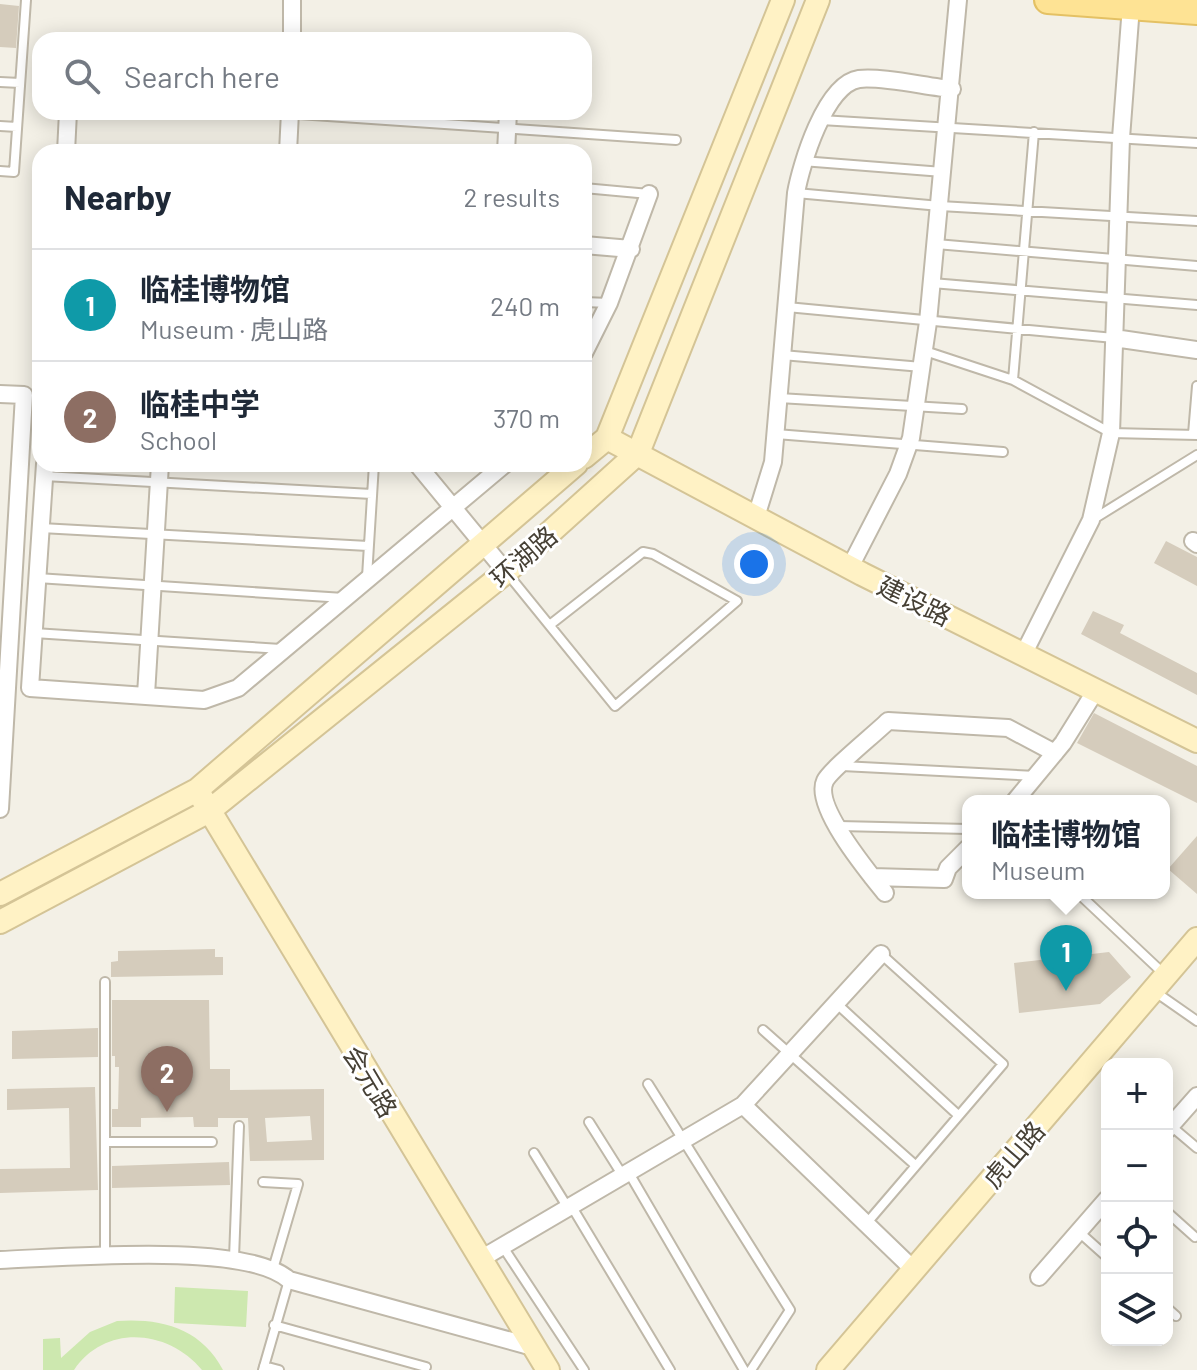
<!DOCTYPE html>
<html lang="en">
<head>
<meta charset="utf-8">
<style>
	:root { --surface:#fff; --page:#f2f2f3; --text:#1f2937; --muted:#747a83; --line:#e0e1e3; --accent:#fb3e16 }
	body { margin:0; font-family:Barlow,"Noto Sans SC",sans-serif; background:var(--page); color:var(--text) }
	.controls { position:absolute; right:24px; bottom:24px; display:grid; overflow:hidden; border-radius:16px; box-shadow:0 4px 20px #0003 }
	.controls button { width:72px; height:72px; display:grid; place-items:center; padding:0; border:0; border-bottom:2px solid var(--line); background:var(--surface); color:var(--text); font:40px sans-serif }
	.you { position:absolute; left:754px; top:564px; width:28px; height:28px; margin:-20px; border:6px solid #fff; border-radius:50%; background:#1a73e8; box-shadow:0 0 0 12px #1a73e833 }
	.badge { display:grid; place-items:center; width:52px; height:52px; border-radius:50%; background:var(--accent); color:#fff; font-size:26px; font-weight:700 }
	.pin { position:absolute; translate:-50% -66px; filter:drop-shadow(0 2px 4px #0008) }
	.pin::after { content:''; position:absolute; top:42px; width:28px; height:24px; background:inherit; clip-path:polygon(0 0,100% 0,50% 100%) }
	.popup { position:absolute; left:962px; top:795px; width:208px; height:104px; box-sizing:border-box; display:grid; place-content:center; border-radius:16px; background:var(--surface); filter:drop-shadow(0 2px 6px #0005); font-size:26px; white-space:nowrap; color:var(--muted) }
	.popup b { font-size:30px; color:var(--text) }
	.popup::after { content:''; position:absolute; left:50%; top:100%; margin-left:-16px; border:16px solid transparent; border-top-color:var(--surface) }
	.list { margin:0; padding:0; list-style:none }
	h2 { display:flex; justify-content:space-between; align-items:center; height:104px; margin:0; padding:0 32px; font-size:34px }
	h2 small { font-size:26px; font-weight:400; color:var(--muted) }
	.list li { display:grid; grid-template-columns:52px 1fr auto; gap:24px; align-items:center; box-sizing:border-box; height:112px; padding:0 32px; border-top:2px solid var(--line) }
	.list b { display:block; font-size:30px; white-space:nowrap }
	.list p { margin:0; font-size:26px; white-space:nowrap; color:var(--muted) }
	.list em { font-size:26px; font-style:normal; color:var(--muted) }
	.icon { flex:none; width:44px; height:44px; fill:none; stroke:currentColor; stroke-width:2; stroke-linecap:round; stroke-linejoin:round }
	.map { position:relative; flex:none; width:1197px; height:1370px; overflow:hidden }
	.search { position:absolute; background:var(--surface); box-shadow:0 4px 20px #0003; left:32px; top:32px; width:560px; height:88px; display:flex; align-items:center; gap:20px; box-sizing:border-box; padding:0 28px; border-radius:24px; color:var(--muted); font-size:30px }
	.panel { position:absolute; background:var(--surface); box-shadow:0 4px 20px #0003; left:32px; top:144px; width:560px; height:328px; border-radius:24px }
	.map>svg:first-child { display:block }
</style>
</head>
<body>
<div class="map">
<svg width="1197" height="1370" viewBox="0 0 1197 1370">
	<rect width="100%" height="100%" fill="#f3f0e6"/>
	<path fill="#cde8af" d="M175 1287 248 1291 246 1327 174 1323Z
		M117 1321C161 1318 201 1328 223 1370H202C169 1330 106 1323 74 1370H43V1339L60 1338 61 1358 90 1332Z"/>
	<path fill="#d5ccbc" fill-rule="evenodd" d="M0 4 19 6 16 48 0 47Z
		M1166 541 1197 557V586L1154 563Z
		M1093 611 1124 625 1120 633 1197 673V695L1081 634Z
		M1094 713 1197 766V803L1077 743Z
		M1197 836V894L1168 869Z
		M215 949V957H223V975L111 977V962L118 961V951Z
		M1109 952 1131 977 1100 1004 1019 1013 1014 963Z
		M112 1000H209L210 1069H230V1090L324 1089V1160L250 1161 248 1118H218V1127H194L193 1117 141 1118V1127H112V1109H118L119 1067H115V1056H112ZM310 1116 312 1140 267 1142 265 1118Z
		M98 1028V1057L12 1059V1031Z
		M95 1087 98 1190 0 1193V1169L70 1168 69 1108 7 1110V1089Z
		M229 1162 230 1185 112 1188V1166Z"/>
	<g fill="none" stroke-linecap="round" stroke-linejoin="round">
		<defs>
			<path id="lane" d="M0 82 20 83
				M269 112 676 140
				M821 120 1197 143
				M0 126 17 127
				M802 161 943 172
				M0 171 14 172 26 0
				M584 188 649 194
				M796 193 940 206 1197 221
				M936 244 1197 266
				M932 283 1197 305
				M584 302 609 303
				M787 307 1114 338
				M925 351 1013 380 1111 433 1197 435
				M782 355 922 367
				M1013 380 1034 132
				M779 398 962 409
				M776 434 1003 452
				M1193 434 1197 386
				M44 476 372 494
				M1092 520 1197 455
				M41 528 368 546
				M507 573 615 706 737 601 653 554 643 552 551 624
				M367 577 374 464
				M37 578 344 598
				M34 633 281 649
				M842 766 1036 776
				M839 826 968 829
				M1078 893 1165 975
				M105 982V1256
				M1154 991 1197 1021
				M836 1003 958 1115
				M763 1030 914 1164
				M648 1084 790 1310 751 1370
				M589 1122 623 1176
				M1171 1126 1197 1148
				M105 1142H212
				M534 1153 568 1208
				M629 1173 744 1370
				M263 1182 298 1184 273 1269
				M572 1207 670 1370
				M1167 1212 1195 1237
				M866 1224 1003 1064 881 954
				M1079 1232 1107 1257
				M503 1247 584 1370
				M234 1258 239 1126
				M1167 1308 1176 1316
				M274 1325 426 1367
				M264 1366 279 1370
				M263 1370 289 1280"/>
			<path id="street" d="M292 40V0
				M66 152 68 112
				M288 152 290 112
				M506 152 508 112
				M584 245 631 249
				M1114 338 1197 350
				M584 353 609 303 649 194
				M0 394 24 395 0 809
				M45 464 30 688 204 700 238 688 505 464
				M417 464 506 572
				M756 517 773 462 796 193C801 165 825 84 859 79 881 76 928 87 952 89
				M1193 541 1197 544
				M850 567 898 474 911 438 928 322 958 0
				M1024 653 1091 520 1111 433 1121 138 1131 6
				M146 695 160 464
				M1015 801 1063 743 1096 690
				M872 877 944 879 948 868 968 848
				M885 893C869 873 813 806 825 781 830 770 876 733 888 721L1008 728 1055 753
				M743 1105 914 1270
				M1167 1130 1197 1096
				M0 1260C61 1258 247 1241 289 1280L533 1347
				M479 1260 743 1105 881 954
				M1039 1277 1107 1199"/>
			<path id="secondary" d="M607 438 862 574 1197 741
				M584 457 607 438 783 0
				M202 798 548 1370
				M0 894 197 790 576 464
				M0 922 209 811 506 572 638 453 818 0
				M828 1370 1197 939"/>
			<path id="primary" d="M1048 0 1197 11"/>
		</defs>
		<use href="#lane" stroke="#bfb8a9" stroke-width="12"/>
		<use href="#street" stroke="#bfb8a9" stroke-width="20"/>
		<use href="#secondary" stroke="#d4c496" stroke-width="26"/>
		<use href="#primary" stroke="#e4c164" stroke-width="30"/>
		<use href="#lane" stroke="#fff" stroke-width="8"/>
		<use href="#street" stroke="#fff" stroke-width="16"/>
		<use href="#secondary" stroke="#fff2c5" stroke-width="22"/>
		<use href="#primary" stroke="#fee394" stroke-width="26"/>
	</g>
	<g text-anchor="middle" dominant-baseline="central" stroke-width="6" stroke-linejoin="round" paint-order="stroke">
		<g font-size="26" fill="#464035" stroke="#fff">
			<text transform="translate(523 556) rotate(-41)">环湖路</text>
			<text transform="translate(915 600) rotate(26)">建设路</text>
			<text transform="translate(371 1081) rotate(59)">会元路</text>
			<text transform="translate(1013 1154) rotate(-49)">虎山路</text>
		</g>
	</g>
</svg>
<div class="controls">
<button>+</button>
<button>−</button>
<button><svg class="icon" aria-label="locate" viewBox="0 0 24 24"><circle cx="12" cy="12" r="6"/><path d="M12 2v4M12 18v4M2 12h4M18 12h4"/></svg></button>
<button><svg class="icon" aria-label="layers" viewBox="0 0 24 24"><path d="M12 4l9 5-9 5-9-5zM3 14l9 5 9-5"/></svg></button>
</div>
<div class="you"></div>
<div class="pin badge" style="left:1066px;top:991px;background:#0f9aa8">1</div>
<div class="popup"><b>临桂博物馆</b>Museum</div>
<div class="pin badge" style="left:167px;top:1112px;background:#8d6e63">2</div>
<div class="search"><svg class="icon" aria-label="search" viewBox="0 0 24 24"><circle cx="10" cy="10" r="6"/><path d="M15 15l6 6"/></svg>Search here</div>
<section class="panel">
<h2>Nearby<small>2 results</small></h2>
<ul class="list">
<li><span class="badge" style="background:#0f9aa8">1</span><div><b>临桂博物馆</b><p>Museum · 虎山路</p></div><em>240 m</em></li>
<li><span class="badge" style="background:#8d6e63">2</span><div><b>临桂中学</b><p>School</p></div><em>370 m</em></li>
</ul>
</section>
</div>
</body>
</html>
